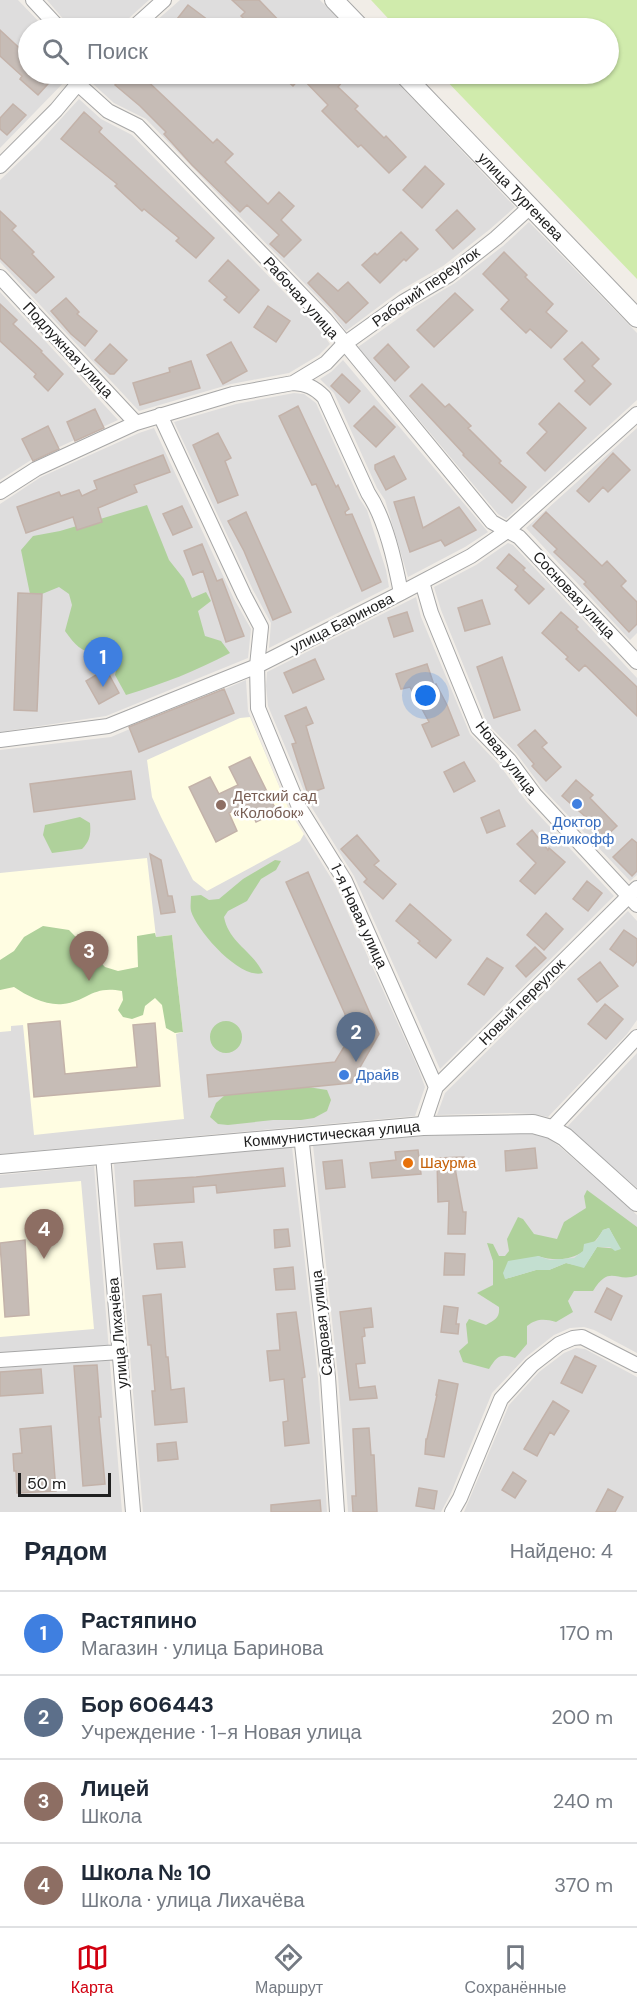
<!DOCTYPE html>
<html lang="ru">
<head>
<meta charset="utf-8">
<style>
	:root { --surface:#fff; --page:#f2f2f3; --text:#1f2937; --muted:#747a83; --line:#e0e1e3; --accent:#d10010 }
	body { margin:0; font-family:"DM Sans",sans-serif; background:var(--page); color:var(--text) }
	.scale { position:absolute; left:18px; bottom:15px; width:93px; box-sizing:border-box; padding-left:6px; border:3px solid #202020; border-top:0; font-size:16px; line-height:21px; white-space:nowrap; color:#202020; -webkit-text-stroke:4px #fff; paint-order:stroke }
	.you { position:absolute; left:426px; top:696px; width:21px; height:21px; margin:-15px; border:4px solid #fff; border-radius:50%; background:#1a73e8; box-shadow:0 0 0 9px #1a73e833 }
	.badge { display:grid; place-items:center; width:39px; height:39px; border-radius:50%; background:var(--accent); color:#fff; font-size:20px; font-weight:700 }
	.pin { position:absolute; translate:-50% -50px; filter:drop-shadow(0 2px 3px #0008) }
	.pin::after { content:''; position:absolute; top:32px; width:21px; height:18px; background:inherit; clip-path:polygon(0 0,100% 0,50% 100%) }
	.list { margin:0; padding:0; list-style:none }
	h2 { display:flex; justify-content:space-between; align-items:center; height:78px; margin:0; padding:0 24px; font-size:26px }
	h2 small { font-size:20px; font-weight:400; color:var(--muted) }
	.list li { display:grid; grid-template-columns:39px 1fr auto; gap:18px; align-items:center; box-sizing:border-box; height:84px; padding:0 24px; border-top:2px solid var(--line) }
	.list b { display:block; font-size:22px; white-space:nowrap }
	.list p { margin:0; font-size:20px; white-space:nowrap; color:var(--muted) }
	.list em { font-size:20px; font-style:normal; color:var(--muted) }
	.icon { flex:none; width:33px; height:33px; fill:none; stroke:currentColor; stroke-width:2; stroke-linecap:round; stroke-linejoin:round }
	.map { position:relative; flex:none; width:637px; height:1512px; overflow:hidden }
	.search { position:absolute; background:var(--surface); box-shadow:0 2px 4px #0004; left:18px; right:18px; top:18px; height:66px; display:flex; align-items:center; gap:15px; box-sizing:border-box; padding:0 21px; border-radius:33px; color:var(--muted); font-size:22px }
	.sheet { height:414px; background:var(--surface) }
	nav { display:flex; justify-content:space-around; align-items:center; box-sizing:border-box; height:84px; border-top:2px solid var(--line); background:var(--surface); font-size:16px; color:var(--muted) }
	nav a { display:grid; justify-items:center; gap:3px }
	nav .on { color:var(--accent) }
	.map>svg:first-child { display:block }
</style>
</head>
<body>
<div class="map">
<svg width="637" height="1512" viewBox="0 0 637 1512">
	<rect width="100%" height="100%" fill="#f1ede7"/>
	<path fill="#dedddd" d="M0 0H18L45 28H28V74H72L0 148Z
		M47 0H149L118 28H71Z
		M180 0H320L347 28H148Z
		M101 74H389L515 207 489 230 443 266 401 290 346 331 332 312 146 119 114 103 92 83Z
		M79 99 101 119 132 135 317 326 330 344 319 355 289 373 231 384 139 411 0 262V180L38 144Z
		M529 222 637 333V400L506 519 498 514 358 347 413 308 455 283 503 246Z
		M0 292 118 420 31 460 0 480Z
		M343 360 488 532 465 547 408 577 385 500 377 488 334 393 320 379 331 372Z
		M294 393 304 394 316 403 359 498 367 510 386 570 389 587 269 648 271 623 253 590 174 422 236 404Z
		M154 428 234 599 251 629 248 658 106 716 0 732V504L41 477 139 433Z
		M637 428V633L630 640 526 528Z
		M508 543 513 545 637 678V875L630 881 543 789 517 754 487 723 441 610 434 587 476 565Z
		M416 597 421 617 470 734 501 767 526 801 614 896 440 1069 354 876 309 803 268 706 266 686 267 672Z
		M246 680 248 711 290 812 336 886 418 1068 425 1087 415 1116 0 1154V750L111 737Z
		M628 911 637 921V1020L627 1034 548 1117 534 1114 511 1113 437 1115 445 1093Z
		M637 1053V1188L567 1127Z
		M511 1133 532 1134 547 1138 559 1146 637 1215V1353L594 1330 584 1327 570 1328 554 1335 526 1357 492 1393 451 1493 441 1512H348L338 1376 313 1145 423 1136Z
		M292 1147 318 1378 327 1512H143L114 1164Z
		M94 1166 122 1512H0V1175Z
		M576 1348 585 1349 637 1377V1512H464L509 1405 539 1372 564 1353Z"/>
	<path fill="#fffde2" d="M250 717 290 812 304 834 300 841 207 891 193 880 161 817 152 797 147 760 240 718Z
		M147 858 156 937 172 935 183 1032 176 1034 184 1119 34 1135 23 1025 11 1026V1031L0 1032V873Z
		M81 1181 94 1329 0 1337V1188Z"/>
	<path fill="#d0ebac" d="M371 0H637V279L440 74H608V28H397Z"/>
	<path fill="#afd19b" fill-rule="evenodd" d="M147 505 169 560 184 579 192 598 206 592 211 601 198 611 205 636 221 641 230 653C196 671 163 684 126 695L115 675 118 661 106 651C84 655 78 649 65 631L72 605 69 594 59 587 42 594H30L21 550 33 536 60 531Z
		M80 817 90 823C91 834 90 841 82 849L52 853 43 835 45 825Z
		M275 860 281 861 276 870 261 879 247 901 228 911 224 917C229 943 252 950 263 973 240 980 197 931 191 911 190 906 191 901 191 896L201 895 209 900 219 899 243 879Z
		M43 926 69 930 105 967 118 971 138 967 137 936 155 933 156 937 172 935 183 1032 175 1033 166 1028 162 1005 155 998 145 1006 143 1015 132 1019 123 1017 118 1010 123 1000 122 991C92 985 88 1001 63 1004 47 1006 27 996 14 987L0 990V960L14 951 24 937Z
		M210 1037a16 16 0 1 1 32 0a16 16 0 1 1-32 0Z
		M308 1087 327 1090 331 1100 327 1111 314 1118 301 1120H273L228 1125 218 1124 210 1117 216 1103 225 1095Z
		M587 1190 637 1227V1275C617 1284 610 1263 593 1291H574L568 1301 573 1312 556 1322C545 1319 537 1318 527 1326V1344L515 1358C500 1353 497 1356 489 1369L463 1362 459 1351 468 1343 466 1324 469 1319 486 1325C495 1320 500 1318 499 1307L477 1293 493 1285V1261L487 1243 493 1244 499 1256H505L509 1251 507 1239 518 1217 523 1219 534 1234 557 1239 564 1222 586 1208 584 1196ZM609 1228 620 1249 597 1247 584 1267 566 1263 549 1270H536L505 1279 538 1256C566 1265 588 1255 603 1230Z"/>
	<path fill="#c3dfd0" d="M609 1228 621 1249 615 1251 610 1247H597L584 1268 566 1263 549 1270H536L505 1279 503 1273 508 1261 538 1256 550 1260 574 1258 583 1251 584 1244 596 1241 603 1230Z"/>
	<path fill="#c6bcb6" stroke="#c3b2a9" stroke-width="1.5" d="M232 0H259L286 28H254L241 16 245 12Z
		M188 5 208 20 201 28H170Z
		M0 30 28 56V74H57L38 95 20 79 22 76 0 56Z
		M124 74H140L213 143 217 139 233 154 225 162 268 204 279 192 294 206 281 220 301 240 284 257 270 244 279 235 247 205 240 212 192 165 164 134 166 132 140 106 115 85Z
		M279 74H333L342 82 338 87 358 106 355 109 384 138 386 136 406 157 389 173 361 145 358 147 322 111 328 105 301 77 293 86Z
		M13 104 26 115 7 135 0 129V118Z
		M84 112 102 128 99 132 214 238 196 258 176 241 179 238 144 209 142 211 115 186 117 184 61 139Z
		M425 166 444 184 422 208 403 190Z
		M457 210 475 229 453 249 436 230Z
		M0 211 16 226 12 230 34 252 32 254 54 277 36 293 0 258Z
		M401 232 418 249 406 261 404 259 380 283 362 265 375 253 377 255Z
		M504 252 527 275 525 277 553 304 546 312 567 331 551 348 530 329 526 333 501 309 509 300 483 274Z
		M228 260 259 290 239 313 224 300 227 297 209 281Z
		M318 273 338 291 348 282 368 303 346 323 308 283Z
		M455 293 473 310 434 347 417 330Z
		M66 298 79 312 77 314 97 331 85 346 71 334 51 311Z
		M0 304 17 320 13 324 42 351 41 352 63 374 48 391 34 377 36 374 0 341Z
		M268 306 290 321 276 342 254 327Z
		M231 342 247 371 223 384 207 355Z
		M582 342 599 359 592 366 611 384 590 405 575 391 585 381 564 359Z
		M110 344 127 360 114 374H110L95 360Z
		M388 344 409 367 395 381 374 358Z
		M191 361 200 388 140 405 133 383 170 372 169 368Z
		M342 374 360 391 349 403 331 386Z
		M422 384 445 407 449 404 471 426 468 428 501 461 499 463 526 487 512 503 463 455 464 454 410 396Z
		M559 403 586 428 545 471 527 453 547 432 539 424Z
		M298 406 336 487 338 485 349 509 345 512 346 515 352 514 381 582 362 591 316 484 312 485 279 416Z
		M374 406 395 427 376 447 354 426Z
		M95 409 104 428 75 441 67 422Z
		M48 426 59 449 33 461 22 439Z
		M218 433 231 458 225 461 238 495 218 503 193 445Z
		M613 453 630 470 608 492 603 487 589 502 577 491Z
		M163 455 170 472 134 485 137 492 98 508 102 522 77 530 73 517 26 533 17 507 59 492 61 496 79 490 82 496 97 489 94 481Z
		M394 456 406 479 386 490 375 469V465Z
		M414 497 423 528 459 507 476 530 445 546 441 540 410 552 394 502Z
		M182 506 192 527 173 535 163 514Z
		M246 512 291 612 273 620 244 551 228 521Z
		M546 512 602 566 607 561 626 581 621 586 637 602V624L629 632 584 584 586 582 554 552 557 549 533 526Z
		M202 544 217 581 222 579 244 636 226 642 203 571 193 575 184 551Z
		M509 554 525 568 523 570 544 589 529 604 515 590 518 586 497 568Z
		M18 593 42 594 37 711 14 710Z
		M482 600 490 624 465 631 458 608Z
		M407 612 413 631 394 637 388 618Z
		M561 612 578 627 576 629 637 687V716L585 665 579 671 566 659 568 657 542 633Z
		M502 657 520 710 494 718 477 667Z
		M315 659 324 679 293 693 284 673Z
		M427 664 434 685 436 684 447 705 459 735 432 747 422 725 429 722 410 687 401 689 396 674Z
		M106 669 119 693 99 704 86 681Z
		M224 689 234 713 139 752 129 727Z
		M306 707 313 723 306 726 324 788 308 794 292 744 296 743 285 716Z
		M535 730 547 743 542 747 561 767 546 781 532 766 534 764 518 745Z
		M250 757 277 812 256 822 248 804 229 813 237 831 216 842 189 787 210 777 219 794 238 785 229 767Z
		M464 762 475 781 454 792 444 772Z
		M131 771 135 799 34 812 30 784Z
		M576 780 593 795 590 798 617 826 602 840 585 822 588 819 562 796Z
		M499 810 505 826 487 833 481 818Z
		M532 830 548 850 549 848 565 862 535 894 520 881 536 863 517 844Z
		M357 835 379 861 374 865 396 884 383 899 364 882 367 879 341 849Z
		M632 839 637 843V871L632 876 613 857Z
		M150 854 161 860 168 896H172L175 912 161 914Z
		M308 872 379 1034 351 1083 209 1097 207 1075 335 1062 353 1032 286 882Z
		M587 881 602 893 588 911 573 899Z
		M410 904 451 940 436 958 418 943 420 941 396 921Z
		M546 913 563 929 544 950 527 935Z
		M624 930 637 939V961L633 966 610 949Z
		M535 947 546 958 526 977 516 966Z
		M487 958 503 968 484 995 468 984Z
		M600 962 618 986 597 1002 578 979Z
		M605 1004 623 1019 606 1039 588 1024Z
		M60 1021 65 1074 137 1067 133 1025 155 1023 160 1086 34 1097 28 1024Z
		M535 1148 537 1168 506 1171 505 1151Z
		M418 1150 421 1174 372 1178 370 1163 396 1160 395 1152Z
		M464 1157V1167L455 1168 463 1212H466L465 1234H448L449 1201 438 1202 437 1158Z
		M342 1160 345 1187 326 1189 323 1162Z
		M283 1168 285 1186 217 1193 216 1185 193 1187 194 1202 135 1206 134 1181 196 1177Z
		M288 1229 290 1246 275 1248 274 1230Z
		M25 1240 29 1315 5 1317 0 1243Z
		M182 1242 185 1267 157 1269 154 1244Z
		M445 1253 465 1254 464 1275H444Z
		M293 1267 295 1289 276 1290 274 1269Z
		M607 1288 622 1296 611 1320 595 1312Z
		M161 1294 166 1357H168L171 1390 184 1388 187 1422 155 1425 152 1391H155L151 1345H148L143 1296Z
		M444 1306 458 1308 456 1324H459L458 1334 441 1332Z
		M371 1308 373 1327 364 1328 365 1336 362 1337 365 1363 356 1364 359 1388 375 1386 377 1398 350 1400 340 1312Z
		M296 1312 305 1377 302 1378 309 1443 285 1446 283 1422 288 1421 284 1379 270 1381 267 1351 280 1350 277 1314Z
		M575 1356 596 1366 582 1393 561 1383Z
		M97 1365 101 1417H99L105 1484 83 1486 74 1366Z
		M41 1369 43 1393 0 1396V1372Z
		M439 1380 458 1384 444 1457 425 1454 426 1439H427L437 1395H436Z
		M553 1401 569 1411 554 1435 550 1432 537 1456 524 1449Z
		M51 1426 56 1491 17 1493 16 1471H14L13 1454 22 1453 20 1429Z
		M369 1428 371 1455H374L377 1512H353L352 1496H356L353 1429Z
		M176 1442 178 1459 158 1461 157 1444Z
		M513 1472 526 1481 515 1498 502 1490Z
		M419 1488 437 1491 434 1509 416 1506Z
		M608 1489 623 1497 615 1512H596Z
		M320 1500 321 1512H271V1505Z"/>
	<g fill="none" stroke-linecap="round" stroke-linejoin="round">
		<defs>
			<path id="minor" d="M33 0 59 28
				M133 28 164 0
				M78 84 108 111 138 126 325 319 492 522 519 537 637 662
				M0 166 56 110 86 74
				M0 277 136 423
				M293 383C307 384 314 387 324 397L368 493C386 520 395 562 401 593
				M160 415 244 595 261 627 257 666 258 708 299 807 345 881 436 1087
				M0 492 36 469 136 423 233 394 293 383 326 363 343 345 403 302 449 275 496 238 530 207
				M422 582 431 613 478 728 509 760 535 795 637 905
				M0 740 108 726 257 666 401 593 471 556 507 531 637 414
				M423 1126 436 1087 637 888
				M551 1129 637 1037
				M301 1135 328 1377 337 1512
				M103 1155 133 1512
				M0 1360 120 1352
				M452 1512 460 1498 501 1399 532 1365 559 1344 573 1338 582 1337 637 1365"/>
			<g id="tertiary">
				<path d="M334 0 361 28"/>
				<path id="s1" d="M403 74 637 318"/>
				<path id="s2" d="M0 1164 423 1126 533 1124 551 1129 565 1137 637 1202"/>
			</g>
		</defs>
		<use href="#minor" stroke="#a7a7a7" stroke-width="16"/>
		<use href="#tertiary" stroke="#a7a7a7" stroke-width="20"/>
		<use href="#minor" stroke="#fff" stroke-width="14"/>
		<use href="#tertiary" stroke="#fff" stroke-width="18"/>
	</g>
	<g fill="#3f7fe0" stroke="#fff" stroke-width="2">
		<circle cx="577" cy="804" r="6"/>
		<circle cx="344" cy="1075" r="6"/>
	</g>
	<circle fill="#8d6e63" stroke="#fff" stroke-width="2" cx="221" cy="805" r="6"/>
	<circle fill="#e8710a" stroke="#fff" stroke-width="2" cx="408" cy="1163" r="6"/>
	<g text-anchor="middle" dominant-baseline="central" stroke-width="5" stroke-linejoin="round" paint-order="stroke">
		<g font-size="15" fill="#202020" stroke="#fff">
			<text stroke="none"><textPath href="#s1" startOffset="170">улица Тургенева</textPath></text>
			<text transform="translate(426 287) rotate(-35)">Рабочий переулок</text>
			<text transform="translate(301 298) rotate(48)">Рабочая улица</text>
			<text transform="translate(68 350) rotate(47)">Подлужная улица</text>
			<text transform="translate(574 595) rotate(47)">Сосновая улица</text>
			<text transform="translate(342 623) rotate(-27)">улица Баринова</text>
			<text transform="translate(506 758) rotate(52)">Новая улица</text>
			<text transform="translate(359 916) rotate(65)">1-я Новая улица</text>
			<text transform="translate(522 1002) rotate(-45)">Новый переулок</text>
			<text stroke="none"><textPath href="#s2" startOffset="333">Коммунистическая улица</textPath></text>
			<text transform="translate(322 1323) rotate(-96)">Садовая улица</text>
			<text transform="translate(118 1333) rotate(-95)">улица Лихачёва</text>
		</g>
		<g font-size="15" fill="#785e54" stroke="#fff" text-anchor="start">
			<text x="233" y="796">Детский сад<tspan x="233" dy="17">«Колобок»</tspan></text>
		</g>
		<g font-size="15" fill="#366cbe" stroke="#fff">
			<text x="577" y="822">Доктор<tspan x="577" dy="17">Великофф</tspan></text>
			<text x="356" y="1075" text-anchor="start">Драйв</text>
		</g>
		<g font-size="15" fill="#c56008" stroke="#fff" text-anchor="start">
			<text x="420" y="1163">Шаурма</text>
		</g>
	</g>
</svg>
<div class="scale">50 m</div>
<div class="you"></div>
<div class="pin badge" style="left:103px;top:687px;background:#3f7fe0">1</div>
<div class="pin badge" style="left:356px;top:1062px;background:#5c6f8a">2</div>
<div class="pin badge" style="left:89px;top:981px;background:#8d6e63">3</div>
<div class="pin badge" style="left:44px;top:1259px;background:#8d6e63">4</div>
<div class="search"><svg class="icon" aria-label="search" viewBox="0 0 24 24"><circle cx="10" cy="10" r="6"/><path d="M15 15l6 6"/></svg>Поиск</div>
</div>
<section class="sheet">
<h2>Рядом<small>Найдено: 4</small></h2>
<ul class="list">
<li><span class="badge" style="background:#3f7fe0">1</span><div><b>Растяпино</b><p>Магазин · улица Баринова</p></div><em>170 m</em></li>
<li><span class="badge" style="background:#5c6f8a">2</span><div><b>Бор 606443</b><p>Учреждение · 1-я Новая улица</p></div><em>200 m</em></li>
<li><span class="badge" style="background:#8d6e63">3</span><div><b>Лицей</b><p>Школа</p></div><em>240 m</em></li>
<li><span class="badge" style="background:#8d6e63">4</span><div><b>Школа № 10</b><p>Школа · улица Лихачёва</p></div><em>370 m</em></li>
</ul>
</section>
<nav>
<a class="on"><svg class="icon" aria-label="map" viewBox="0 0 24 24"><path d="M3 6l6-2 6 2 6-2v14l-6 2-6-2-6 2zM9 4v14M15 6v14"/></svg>Карта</a>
<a><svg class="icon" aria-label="directions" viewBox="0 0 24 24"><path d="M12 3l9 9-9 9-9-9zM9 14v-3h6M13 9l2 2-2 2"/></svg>Маршрут</a>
<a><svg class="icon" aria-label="saved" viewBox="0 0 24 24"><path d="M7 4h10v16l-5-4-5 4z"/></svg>Сохранённые</a>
</nav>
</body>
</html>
